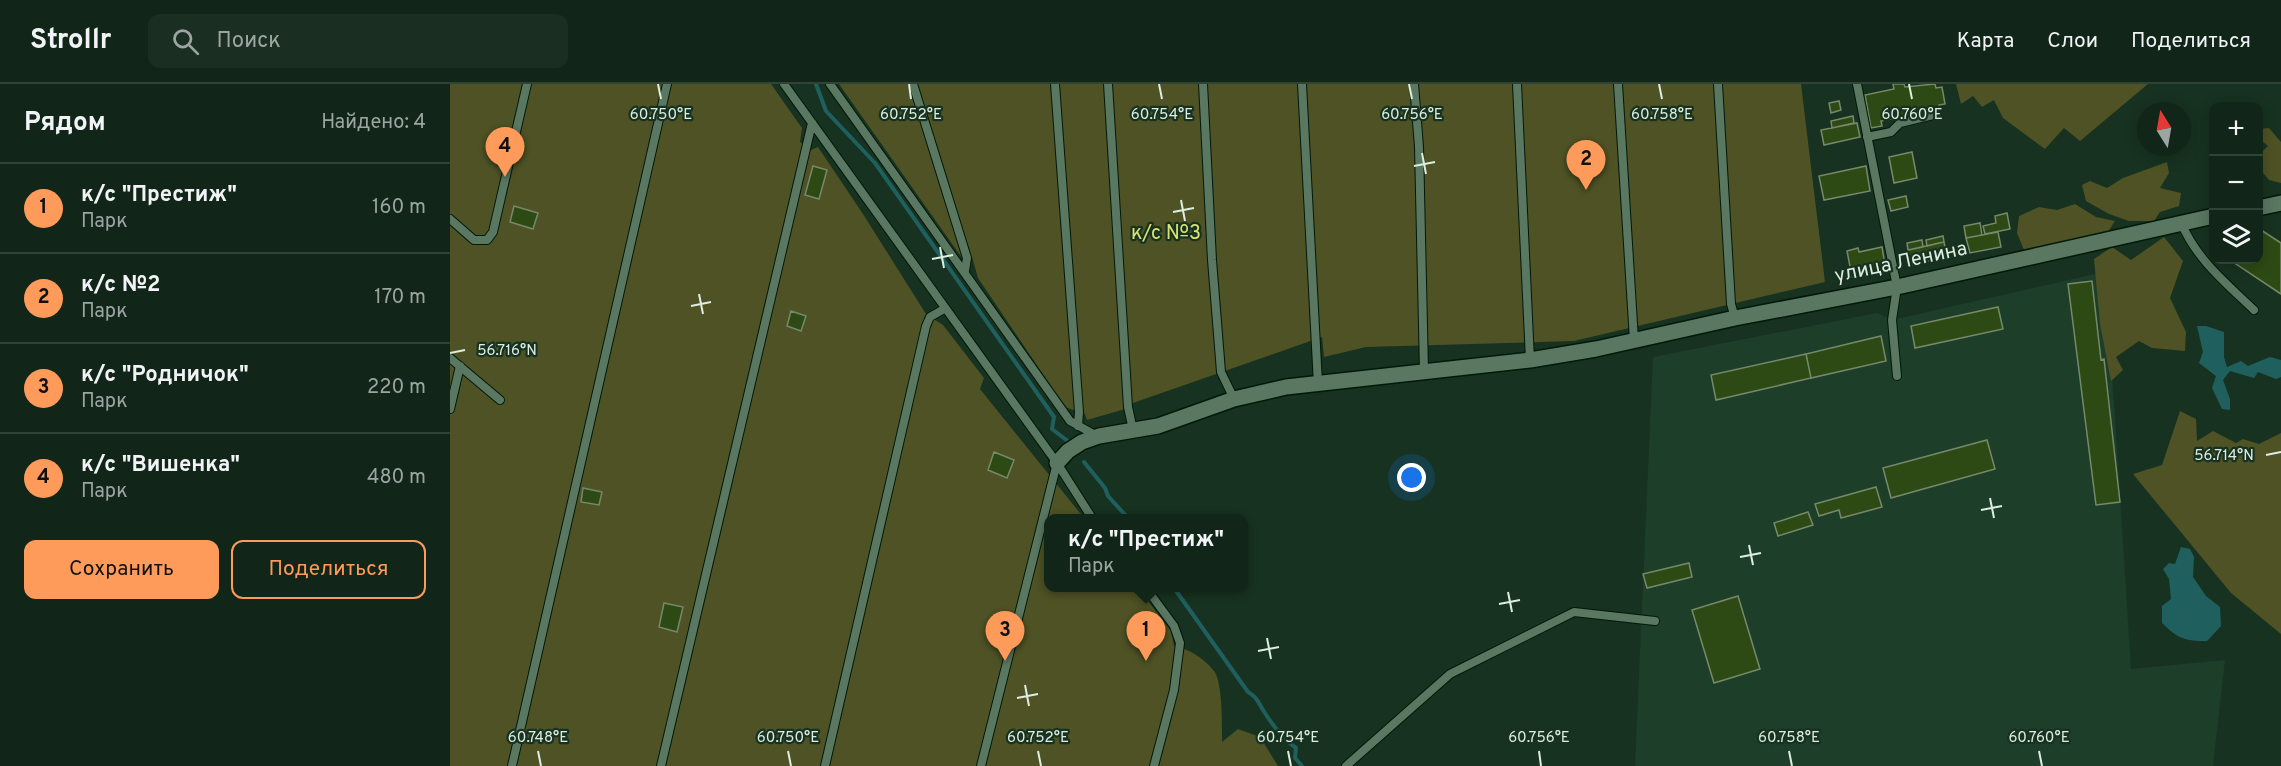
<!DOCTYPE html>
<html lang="ru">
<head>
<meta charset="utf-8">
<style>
	:root { --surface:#112618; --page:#1a2e21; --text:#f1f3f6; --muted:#9ca5a2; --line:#304337; --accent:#ff9b5a }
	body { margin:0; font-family:Overpass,sans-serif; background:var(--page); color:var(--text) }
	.controls { position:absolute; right:18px; top:18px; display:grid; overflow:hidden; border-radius:12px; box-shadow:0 3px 15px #0003 }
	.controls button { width:54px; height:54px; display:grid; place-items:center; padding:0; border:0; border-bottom:2px solid var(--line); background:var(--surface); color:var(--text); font:30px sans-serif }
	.compass { position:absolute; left:1687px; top:18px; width:54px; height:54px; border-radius:50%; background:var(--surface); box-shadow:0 3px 15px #0003; rotate:349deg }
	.you { position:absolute; left:962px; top:394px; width:21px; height:21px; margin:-15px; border:4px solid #fff; border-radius:50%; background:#1a73e8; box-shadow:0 0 0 9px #1a73e833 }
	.badge { display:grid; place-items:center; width:39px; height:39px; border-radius:50%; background:var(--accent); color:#111; font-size:20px; font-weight:700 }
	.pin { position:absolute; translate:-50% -50px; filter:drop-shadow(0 2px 3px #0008) }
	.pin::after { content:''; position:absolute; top:32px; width:21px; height:18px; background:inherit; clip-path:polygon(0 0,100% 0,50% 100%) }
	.popup { position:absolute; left:594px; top:430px; width:204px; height:78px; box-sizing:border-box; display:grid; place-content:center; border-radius:12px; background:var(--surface); filter:drop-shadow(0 2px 4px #0005); font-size:20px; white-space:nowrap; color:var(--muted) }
	.popup b { font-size:22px; color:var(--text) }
	.popup::after { content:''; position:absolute; left:50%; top:100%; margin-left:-12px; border:12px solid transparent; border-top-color:var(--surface) }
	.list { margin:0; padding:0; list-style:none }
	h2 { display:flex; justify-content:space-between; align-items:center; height:78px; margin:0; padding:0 24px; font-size:26px }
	h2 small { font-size:20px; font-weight:400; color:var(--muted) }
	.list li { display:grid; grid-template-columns:39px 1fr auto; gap:18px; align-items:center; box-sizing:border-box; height:90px; padding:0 24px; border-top:2px solid var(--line) }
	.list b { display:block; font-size:22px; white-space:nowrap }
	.list p { margin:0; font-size:20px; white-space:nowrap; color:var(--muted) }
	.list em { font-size:20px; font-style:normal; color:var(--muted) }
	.actions { display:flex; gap:12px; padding:18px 24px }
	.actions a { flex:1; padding:14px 0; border:2px solid var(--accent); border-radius:12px; text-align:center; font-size:21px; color:var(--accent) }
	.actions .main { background:var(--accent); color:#111 }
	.icon { flex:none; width:33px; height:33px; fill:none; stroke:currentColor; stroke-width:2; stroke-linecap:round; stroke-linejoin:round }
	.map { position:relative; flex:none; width:1831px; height:682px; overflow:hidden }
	header { display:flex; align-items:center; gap:36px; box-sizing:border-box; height:84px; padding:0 30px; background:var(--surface); border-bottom:2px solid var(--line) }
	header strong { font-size:28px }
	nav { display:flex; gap:33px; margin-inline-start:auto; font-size:21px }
	.search { width:420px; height:54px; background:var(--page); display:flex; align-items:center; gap:15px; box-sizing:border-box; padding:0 21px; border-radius:12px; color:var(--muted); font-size:22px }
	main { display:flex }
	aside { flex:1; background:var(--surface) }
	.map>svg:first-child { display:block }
</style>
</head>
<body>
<header>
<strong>Strollr</strong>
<div class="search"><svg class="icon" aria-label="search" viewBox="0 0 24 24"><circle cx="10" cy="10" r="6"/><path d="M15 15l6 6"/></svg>Поиск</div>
<nav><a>Карта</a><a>Слои</a><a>Поделиться</a></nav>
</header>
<main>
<aside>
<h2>Рядом<small>Найдено: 4</small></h2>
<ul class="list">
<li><span class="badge">1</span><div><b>к/с &quot;Престиж&quot;</b><p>Парк</p></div><em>160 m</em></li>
<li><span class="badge">2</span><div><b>к/с №2</b><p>Парк</p></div><em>170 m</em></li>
<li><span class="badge">3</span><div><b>к/с &quot;Родничок&quot;</b><p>Парк</p></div><em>220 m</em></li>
<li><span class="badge">4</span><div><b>к/с &quot;Вишенка&quot;</b><p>Парк</p></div><em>480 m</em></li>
</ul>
<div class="actions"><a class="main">Сохранить</a><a>Поделиться</a></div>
</aside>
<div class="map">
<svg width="1831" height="682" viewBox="0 0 1831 682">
	<rect width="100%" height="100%" fill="#173220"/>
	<path fill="#1d3e28" d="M1649 189 1663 302 1681 585 1775 576 1763 682H1185L1203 273 1427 229 1442 236Z"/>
	<path fill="#4e5224" d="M0 0H321L352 44 350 58 361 66 368 63 413 130 476 230 493 241 534 294 530 305 634 434H598V504H688L721 547 724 562C739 565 754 574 764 587 773 599 772 643 772 658L788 645 810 653 828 682H0Z
		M389 0H1351L1375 198 1124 257 916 263 874 273 872 253 683 319 672 326 637 336 635 330 615 323 528 194 522 173 512 174Z
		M1506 0H1698L1630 57 1614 44 1595 65 1553 34 1544 16 1532 23 1523 12 1511 20Z
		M1819 44 1831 58V99L1819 96 1809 84V70L1818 62 1809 55V45Z
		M1717 78 1719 89 1710 104 1731 109 1729 122 1710 128 1704 137H1679L1659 130 1636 117 1632 101 1640 97 1657 104 1673 94Z
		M1625 120 1646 133 1665 137 1658 148 1574 166 1567 149 1569 132 1589 123 1607 126Z
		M1714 153 1733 177 1720 214 1736 248 1735 267 1702 264 1689 257 1666 273 1673 286 1661 297 1650 240 1644 175 1662 163 1681 176Z
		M1730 327 1746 335 1747 357 1763 347 1786 359 1793 355 1809 360 1831 349V550L1781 509 1683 390 1712 381Z"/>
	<path fill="#1f605f" d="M1747 242H1756L1774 248V273L1777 283 1791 277 1798 282 1820 273 1831 276V293L1826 295 1808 288 1804 294 1780 287 1773 296 1780 315V326L1772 325 1762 304 1766 292 1749 279 1753 268Z
		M1731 463 1740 465 1744 473 1743 493 1756 512 1770 523 1771 542 1757 557C1735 557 1728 555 1712 539V522L1721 515 1719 495 1713 485 1719 479 1725 480Z"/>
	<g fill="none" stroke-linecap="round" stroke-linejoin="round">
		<path stroke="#1f605f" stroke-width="4" d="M366 0 376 27 425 79 604 333 602 345 619 358
			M634 378 655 404 658 412 678 434
			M724 504 798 608C807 613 808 618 813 626 821 639 833 655 846 664L845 674 852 682"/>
	</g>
	<path fill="#2e4a14" stroke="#77886b" stroke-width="1.5" d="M1443 0H1454L1455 3 1485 0 1486 4 1492 3 1495 20 1489 21 1490 25 1431 37 1432 42 1421 44 1415 11 1444 5Z
		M1389 17 1391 26 1381 29 1379 19Z
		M1403 32 1404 39 1382 44 1381 37Z
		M1407 39 1410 53 1374 61 1371 46Z
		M1462 68 1467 94 1444 99 1439 73Z
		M363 82 377 86 369 115 355 111Z
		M1416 82 1420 107 1374 116 1369 92Z
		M1456 112 1458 123 1441 127 1438 116Z
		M64 122 88 129 83 145 60 138Z
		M1557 129 1560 145 1535 150 1533 142 1546 139 1545 132Z
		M1530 139 1532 151 1516 154 1514 142Z
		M1808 144 1831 159V210L1780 176H1808Z
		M1548 148 1551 163 1520 169 1516 154Z
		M1493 152 1494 158 1477 162 1476 156Z
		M1472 156 1473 163 1458 166 1457 159Z
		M1494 158 1497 173 1461 181 1458 166Z
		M1432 163 1436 186 1402 193 1397 167 1408 164 1409 168Z
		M1642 197 1651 276 1654 275 1670 418 1646 421 1618 200Z
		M1548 223 1553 245 1465 264 1461 242Z
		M341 227 356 232 351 247 337 242Z
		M1431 252 1436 277 1361 294 1356 270Z
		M1356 270 1361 294 1266 316 1261 291Z
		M1537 356 1545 385 1441 414 1433 384Z
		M544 368 564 376 557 394 538 386Z
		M1426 403 1432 423 1391 434 1389 426 1369 432 1365 420Z
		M133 404 152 408 149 421 131 418Z
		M1358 428 1363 441 1328 452 1324 439Z
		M1239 479 1242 493 1197 504 1193 490Z
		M1288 512 1310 585 1264 599 1242 526Z
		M214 519 233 523 227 548 209 543Z"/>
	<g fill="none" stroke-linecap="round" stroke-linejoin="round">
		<defs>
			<path id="lane" d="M334 0 607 379 642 434
				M380 0 620 337 647 352
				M463 0 517 174 515 187
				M605 0 629 328 628 342
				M658 0 678 323 683 346
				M753 0 762 176 771 288 784 315
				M852 0 868 300
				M964 0 969 63 974 287
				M1067 0 1080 276
				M1168 0 1184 256
				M1268 0 1281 220 1285 234
				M1407 0 1447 203 1442 236 1447 292
				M1417 53 1441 48 1450 39 1483 31
				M0 135 24 156H37L43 148 77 0
				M1731 138C1745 174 1777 200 1804 226
				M0 274 50 316
				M0 325 10 282
				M696 504 724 542 730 559 724 606 704 682
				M62 682 217 0
				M211 682 362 39
				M375 682 476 242 480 233 494 225
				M531 682 607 379
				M896 682 1000 590 1124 528 1205 537"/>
			<path id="street" d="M1808 124 1831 119
				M607 379 618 367 632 358 649 352 708 342 784 315 836 303 1080 276 1146 265 1285 234 1447 203 1764 132"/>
		</defs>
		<use href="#lane" stroke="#011909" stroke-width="10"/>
		<use href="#street" stroke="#011909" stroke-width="18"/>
		<use href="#lane" stroke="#5a7762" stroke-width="8"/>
		<use href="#street" stroke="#5a7762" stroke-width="15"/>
	</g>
	<path fill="none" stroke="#deede1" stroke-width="2" d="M208 0 211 15M459 0 461 15M709 0 712 15M959 0 962 15M1209 0 1212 15M1459 0 1462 15M972 69 976 90M964 82 985 78M731 116 735 137M723 128 744 124M490 163 494 184M482 175 503 171M249 210 253 230M241 222 261 218M0 269 15 266M1816 371 1831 368M1540 414 1544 434M1531 426 1552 422M1299 461 1303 481M1290 473 1311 469M1058 508 1062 528M1049 520 1070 516M817 554 821 575M808 567 829 563M575 601 579 622M567 614 588 610M88 667 91 682M338 667 341 682M588 667 591 682M838 667 841 682M1089 667 1091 682M1339 667 1342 682M1589 667 1592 682"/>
	<g text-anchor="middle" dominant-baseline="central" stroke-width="4.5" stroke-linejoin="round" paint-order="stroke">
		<g font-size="20" fill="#dbe372" stroke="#173220">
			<text x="716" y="150">к/с №3</text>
		</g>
		<g font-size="20" fill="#deede1" stroke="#173220">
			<text transform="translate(1451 179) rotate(-12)">улица Ленина</text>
		</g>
	</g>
	<g font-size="15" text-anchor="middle" fill="#deede1" stroke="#173220" stroke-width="4.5" stroke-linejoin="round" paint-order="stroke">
		<text x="211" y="35">60.750°E</text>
		<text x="461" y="35">60.752°E</text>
		<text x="712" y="35">60.754°E</text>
		<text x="1212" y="35">60.758°E</text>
		<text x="1462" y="35">60.760°E</text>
		<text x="962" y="35">60.756°E</text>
		<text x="57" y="271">56.716°N</text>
		<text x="1774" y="376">56.714°N</text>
		<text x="88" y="658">60.748°E</text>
		<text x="338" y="658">60.750°E</text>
		<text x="588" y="658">60.752°E</text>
		<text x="838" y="658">60.754°E</text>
		<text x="1089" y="658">60.756°E</text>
		<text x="1339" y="658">60.758°E</text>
		<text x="1589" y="658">60.760°E</text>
	</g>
</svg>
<div class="controls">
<button>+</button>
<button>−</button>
<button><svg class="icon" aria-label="layers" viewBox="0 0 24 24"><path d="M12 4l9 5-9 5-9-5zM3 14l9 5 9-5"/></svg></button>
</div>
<svg class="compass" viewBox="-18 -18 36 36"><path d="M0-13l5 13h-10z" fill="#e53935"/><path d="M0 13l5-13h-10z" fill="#9ca5a2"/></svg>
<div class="you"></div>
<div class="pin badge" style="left:696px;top:577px">1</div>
<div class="popup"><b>к/с &quot;Престиж&quot;</b>Парк</div>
<div class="pin badge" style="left:1136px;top:106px">2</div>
<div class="pin badge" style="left:555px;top:577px">3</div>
<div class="pin badge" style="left:55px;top:93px">4</div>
</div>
</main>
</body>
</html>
